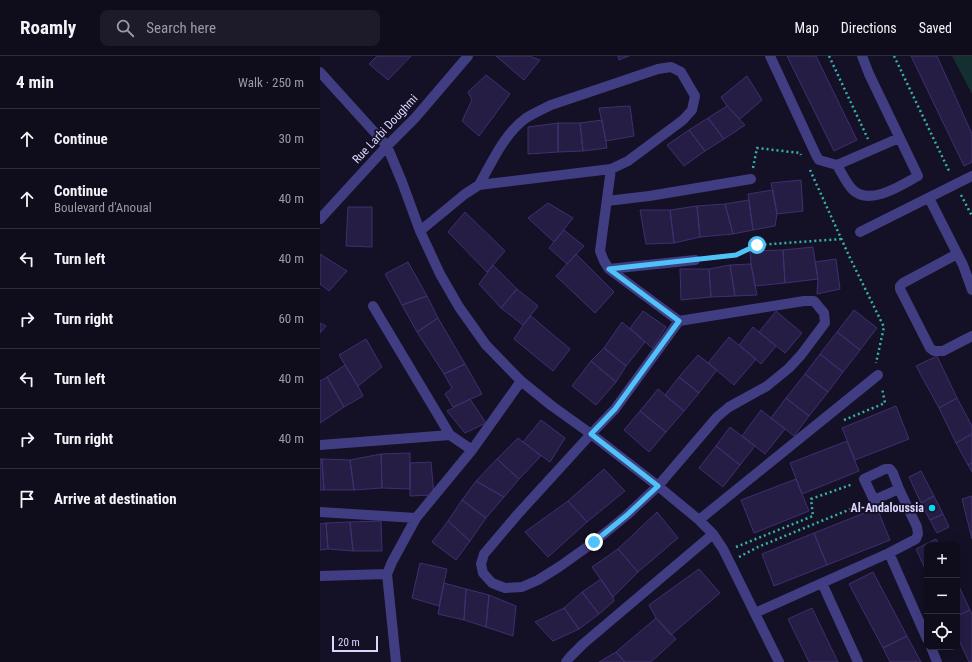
<!DOCTYPE html>
<html lang="en">
<head>
<meta charset="utf-8">
<style>
	:root { --surface:#0f0c1c; --page:#1d1a29; --text:#f1f3f6; --muted:#9b9ba3; --line:#2f2c3b }
	body { margin:0; font-family:"Roboto Condensed",sans-serif; background:var(--page); color:var(--text) }
	.controls { position:absolute; right:12px; bottom:12px; display:grid; overflow:hidden; border-radius:8px; box-shadow:0 4px 16px #0002 }
	.controls button { width:36px; height:36px; display:grid; place-items:center; padding:0; border:0; border-bottom:1px solid var(--line); background:var(--surface); color:var(--text); font:20px sans-serif }
	.scale { position:absolute; left:12px; bottom:10px; width:46px; box-sizing:border-box; padding-left:4px; border:2px solid #dbd6fd; border-top:0; font-size:11px; line-height:14px; white-space:nowrap; color:#dbd6fd; -webkit-text-stroke:3px #141025; paint-order:stroke }
	.stop { position:absolute; width:12px; height:12px; margin:-9px; border:3px solid #4fc3f7; border-radius:50%; background:#fff }
	.stop.end { background:#4fc3f7; border-color:#fff; box-shadow:0 1px 4px #0008 }
	.list { margin:0; padding:0; list-style:none }
	h2 { display:flex; justify-content:space-between; align-items:center; height:52px; margin:0; padding:0 16px; font-size:17px }
	h2 small { font-size:13px; font-weight:400; color:var(--muted) }
	.list li { display:grid; grid-template-columns:26px 1fr auto; gap:12px; align-items:center; box-sizing:border-box; height:60px; padding:0 16px; border-top:1px solid var(--line) }
	.list b { display:block; font-size:15px; white-space:nowrap }
	.list p { margin:0; font-size:13px; white-space:nowrap; color:var(--muted) }
	.list em { font-size:13px; font-style:normal; color:var(--muted) }
	.icon { flex:none; width:22px; height:22px; fill:none; stroke:currentColor; stroke-width:2; stroke-linecap:round; stroke-linejoin:round }
	.map { position:relative; flex:none; width:652px; height:606px; overflow:hidden }
	header { display:flex; align-items:center; gap:24px; box-sizing:border-box; height:56px; padding:0 20px; background:var(--surface); border-bottom:1px solid var(--line) }
	header strong { font-size:19px }
	nav { display:flex; gap:22px; margin-inline-start:auto; font-size:14px }
	.search { width:280px; height:36px; background:var(--page); display:flex; align-items:center; gap:10px; box-sizing:border-box; padding:0 14px; border-radius:8px; color:var(--muted); font-size:15px }
	main { display:flex }
	aside { flex:1; background:var(--surface) }
	.map>svg:first-child { display:block }
</style>
</head>
<body>
<header>
<strong>Roamly</strong>
<div class="search"><svg class="icon" aria-label="search" viewBox="0 0 24 24"><circle cx="10" cy="10" r="6"/><path d="M15 15l6 6"/></svg>Search here</div>
<nav><a>Map</a><a>Directions</a><a>Saved</a></nav>
</header>
<main>
<aside>
<h2>4 min<small>Walk · 250 m</small></h2>
<ul class="list">
<li><svg class="icon" aria-label="ahead" viewBox="0 0 24 24"><path d="M12 20V5M6 11l6-6 6 6"/></svg><div><b>Continue</b></div><em>30 m</em></li>
<li><svg class="icon" aria-label="ahead" viewBox="0 0 24 24"><path d="M12 20V5M6 11l6-6 6 6"/></svg><div><b>Continue</b><p>Boulevard d'Anoual</p></div><em>40 m</em></li>
<li><svg class="icon" aria-label="left" viewBox="0 0 24 24"><path d="M17 20v-9H6M10 6l-5 5 5 5"/></svg><div><b>Turn left</b></div><em>40 m</em></li>
<li><svg class="icon" aria-label="right" viewBox="0 0 24 24"><path d="M7 20v-9h11M14 6l5 5-5 5"/></svg><div><b>Turn right</b></div><em>60 m</em></li>
<li><svg class="icon" aria-label="left" viewBox="0 0 24 24"><path d="M17 20v-9H6M10 6l-5 5 5 5"/></svg><div><b>Turn left</b></div><em>40 m</em></li>
<li><svg class="icon" aria-label="right" viewBox="0 0 24 24"><path d="M7 20v-9h11M14 6l5 5-5 5"/></svg><div><b>Turn right</b></div><em>40 m</em></li>
<li><svg class="icon" aria-label="arrive" viewBox="0 0 24 24"><path d="M6 21V4h12l-3 4 3 4H6"/></svg><div><b>Arrive at destination</b></div></li>
</ul>
</aside>
<div class="map">
<svg width="652" height="606" viewBox="0 0 652 606">
	<rect width="100%" height="100%" fill="#141025"/>
	<path fill="#132f2f" d="M632 0H652V38Z"/>
	<path fill="#261d45" stroke="#3e3070" d="M57 0H91L68 24 49 8Z
		M176 0H209L220 4 204 24Z
		M298 0H309L299 4Z
		M467 0H496L537 84 514 95Z
		M591 0H617L652 78V106L644 110Z
		M166 19 190 38 159 80 142 65 152 44 148 36Z
		M427 20 442 44 420 63 407 50 401 41Z
		M310 50 314 80 286 85 279 52Z
		M407 50 425 69 404 83 388 62Z
		M388 62 404 83 385 95 369 74Z
		M282 64 287 92 263 95 260 67Z
		M238 67V96L208 98V71Z
		M238 67H260L263 95 238 96Z
		M369 74 385 95 364 110 347 89Z
		M481 124 483 155 457 158 451 127Z
		M453 134 457 158 455 170 433 174 428 138Z
		M429 144 433 174 413 178 405 148Z
		M228 147 253 162 234 186 208 162Z
		M405 148 413 178 380 181 377 150Z
		M377 150 380 181 354 187 350 154Z
		M28 151H52V191L26 190Z
		M320 154H350L354 187 326 188Z
		M145 156 185 195 167 216 128 176Z
		M244 174 264 190 247 208 229 192Z
		M493 191 498 223 465 227 463 194Z
		M463 194 465 227 435 230 431 208 430 195Z
		M0 198 27 215 9 235 0 228Z
		M256 198 294 236 275 257 236 220Z
		M516 203 520 233 497 238 498 223 495 206Z
		M88 206 107 240 82 249 65 218Z
		M431 208 437 239 415 240 410 209Z
		M173 209 197 233 181 252 159 228Z
		M410 209 415 240 391 241 389 213Z
		M360 213H389L391 241 361 244Z
		M197 233 218 250 203 269 181 252Z
		M107 240 118 262 97 276 82 249Z
		M534 254 557 272 540 294 517 276Z
		M323 255 346 271 332 292 310 272Z
		M456 255 482 277 465 297 439 276Z
		M211 260 250 293 233 315 194 283 203 269Z
		M118 262 145 308 124 318 97 276Z
		M302 266 325 286 306 310 284 292Z
		M0 267 6 270 0 277Z
		M433 271 456 290 441 308 419 289Z
		M517 276 540 294 523 316 500 298Z
		M409 281 436 303 414 329 388 307Z
		M46 283 62 311 38 330 19 299Z
		M284 292 306 310 296 326 271 305Z
		M500 298 523 316 508 336 485 318Z
		M378 299 397 314 379 337 359 321Z
		M617 300 637 342 619 352 596 310Z
		M271 305 296 326 276 349 252 330Z
		M145 308 162 338 133 351 125 338 132 332 124 318Z
		M25 309 38 330 43 340 24 351 7 321Z
		M485 318 508 336 489 360 466 342Z
		M7 321 24 351 0 367V325Z
		M359 321 379 337 364 355 345 339Z
		M338 333 364 355 346 376 320 355Z
		M466 342 489 360 474 380 451 362Z
		M637 342 652 370V378L636 387 619 352Z
		M150 343 166 367 145 377 127 355Z
		M576 350 589 383 535 404 522 372Z
		M441 354 465 373 445 398 422 380Z
		M320 355 346 376 329 396 304 374Z
		M221 364 245 382 230 406 203 386Z
		M410 371 435 390 420 409 396 390Z
		M652 378V407L648 409 636 387Z
		M198 382 221 400 199 423 177 403Z
		M527 385 539 415 482 438 470 407Z
		M396 390 420 409 403 431 379 412Z
		M90 397V433L62 432 61 398Z
		M61 398 62 432 34 434 30 404Z
		M0 403H2L4 434H0Z
		M2 403 30 404 34 434H4Z
		M177 403 199 423 184 441 156 425Z
		M111 406 114 439 90 440V407Z
		M652 407V416L648 409Z
		M284 413 305 435 267 466 248 445Z
		M601 415 614 440 601 447 589 421Z
		M476 423 489 455 434 477 421 444Z
		M156 425 184 441 166 462 142 444Z
		M614 440 623 458 610 464 601 447Z
		M652 440V483L642 443Z
		M142 444 166 462 150 485 128 465Z
		M248 445 267 466 228 501 205 476Z
		M557 452 570 484 507 509 494 477Z
		M337 456 358 482 318 516 298 493Z
		M623 458 629 471 617 477 610 464Z
		M61 465 62 495H33L30 466Z
		M128 465 150 485 136 504 112 486Z
		M30 466 33 495 8 493 6 467Z
		M6 467 8 493 0 494V468Z
		M494 477 507 509 454 530 442 498Z
		M616 483 619 489H607V517L596 493Z
		M298 493 318 516 293 541 272 511Z
		M100 507 127 513 119 550 92 542Z
		M379 513 400 537 351 579 336 562 329 549Z
		M553 516 587 580 563 592 529 528Z
		M281 523 293 541 294 545 279 558 262 536Z
		M637 526 650 554 637 560Z
		M124 527 146 533 144 564 118 558Z
		M146 533 169 539 166 571 144 564Z
		M262 536 279 558 259 573 244 552Z
		M169 539 196 550 193 580 166 571Z
		M244 552 259 573 233 585 215 566Z
		M492 552 518 606H489L468 563Z
		M650 554 652 558V606H649L637 580V560Z
		M336 562 356 583 331 606H305L296 596Z
		M587 580 601 606H570L563 592Z
		M296 596 305 606H279Z"/>
	<g fill="none" stroke-linecap="round" stroke-linejoin="round">
		<path stroke="#34b3ae" stroke-width="2.5" stroke-dasharray="2 3" stroke-linecap="butt" d="M509 0 548 83
			M574 0 630 117
			M433 112 437 92 480 97 481 99
			M490 114 530 202 564 271 556 307
			M641 139 652 160
			M387 203 416 199 437 189 522 183
			M524 364 565 347 562 332
			M416 491 493 460 491 443 533 428
			M419 501 438 491 543 448"/>
		<path stroke="#413d82" stroke-width="10" d="M450 0 496 99 499 104 517 109C521 116 527 128 532 133 549 151 582 129 598 120L549 18 542 0
			M0 16 67 90 82 126 100 175 120 218 139 251 166 289 201 325 232 350 271 378 338 430 379 464 393 478 403 493 412 511 459 606
			M517 109 579 82
			M159 129C172 106 184 78 206 62 214 57 223 53 231 49L338 13 351 11 361 16 375 40 372 54 363 64 308 105 291 113 280 195 284 205 289 213 359 265
			M609 142 643 209 652 234
			M287 145 329 140 431 123
			M0 163 67 90 95 62 148 0
			M100 175 145 138 159 129 291 113
			M540 176 652 120
			M637 198 583 227 580 230V233L610 292 614 295H623L652 280
			M289 213 375 204
			M484 245H494L504 257 505 267 481 299 469 312 447 330 409 351 397 361 338 430 307 459 274 486 239 511 218 524 202 531 185 532 172 527 163 517 161 508 164 498 197 459 271 378 295 353 359 265Z
			M53 250 130 379 152 394
			M0 389 130 379
			M0 456 96 462
			M379 464 558 319
			M569 497 607 583
			M0 520 67 518
			M502 527 538 606
			M435 557 569 497 596 483 598 478 597 471 579 433 573 417 570 413H565L544 423 554 444 579 433
			M611 591 617 606
			M76 606 67 518 72 506 96 462 152 394 201 325
			M246 606 250 601 263 588 393 478"/>
	</g>
	<g fill="none" stroke-linecap="round" stroke-linejoin="round">
		<path stroke="#4fc3f7" stroke-width="5" d="M274 486 307 459 338 430 271 378 295 353 359 265 289 213 416 199 437 189"/>
	</g>
	<circle fill="#0ad9f5" stroke="#141025" stroke-width="1.5" cx="612" cy="452" r="4"/>
	<g text-anchor="middle" dominant-baseline="central" stroke-width="3.5" stroke-linejoin="round" paint-order="stroke">
		<g font-size="12" fill="#dbd6fd" stroke="#141025">
			<text transform="translate(65 73) rotate(-47)">Rue Larbi Doughmi</text>
		</g>
		<g font-size="12" font-weight="bold" fill="#dbd6fd" stroke="#141025" text-anchor="end">
			<text x="604" y="452">Al-Andaloussia</text>
		</g>
	</g>
</svg>
<div class="controls">
<button>+</button>
<button>−</button>
<button><svg class="icon" aria-label="locate" viewBox="0 0 24 24"><circle cx="12" cy="12" r="6"/><path d="M12 2v4M12 18v4M2 12h4M18 12h4"/></svg></button>
</div>
<div class="scale">20 m</div>
<div class="stop" style="left:437px;top:189px"></div>
<div class="stop end" style="left:274px;top:486px"></div>
</div>
</main>
</body>
</html>
